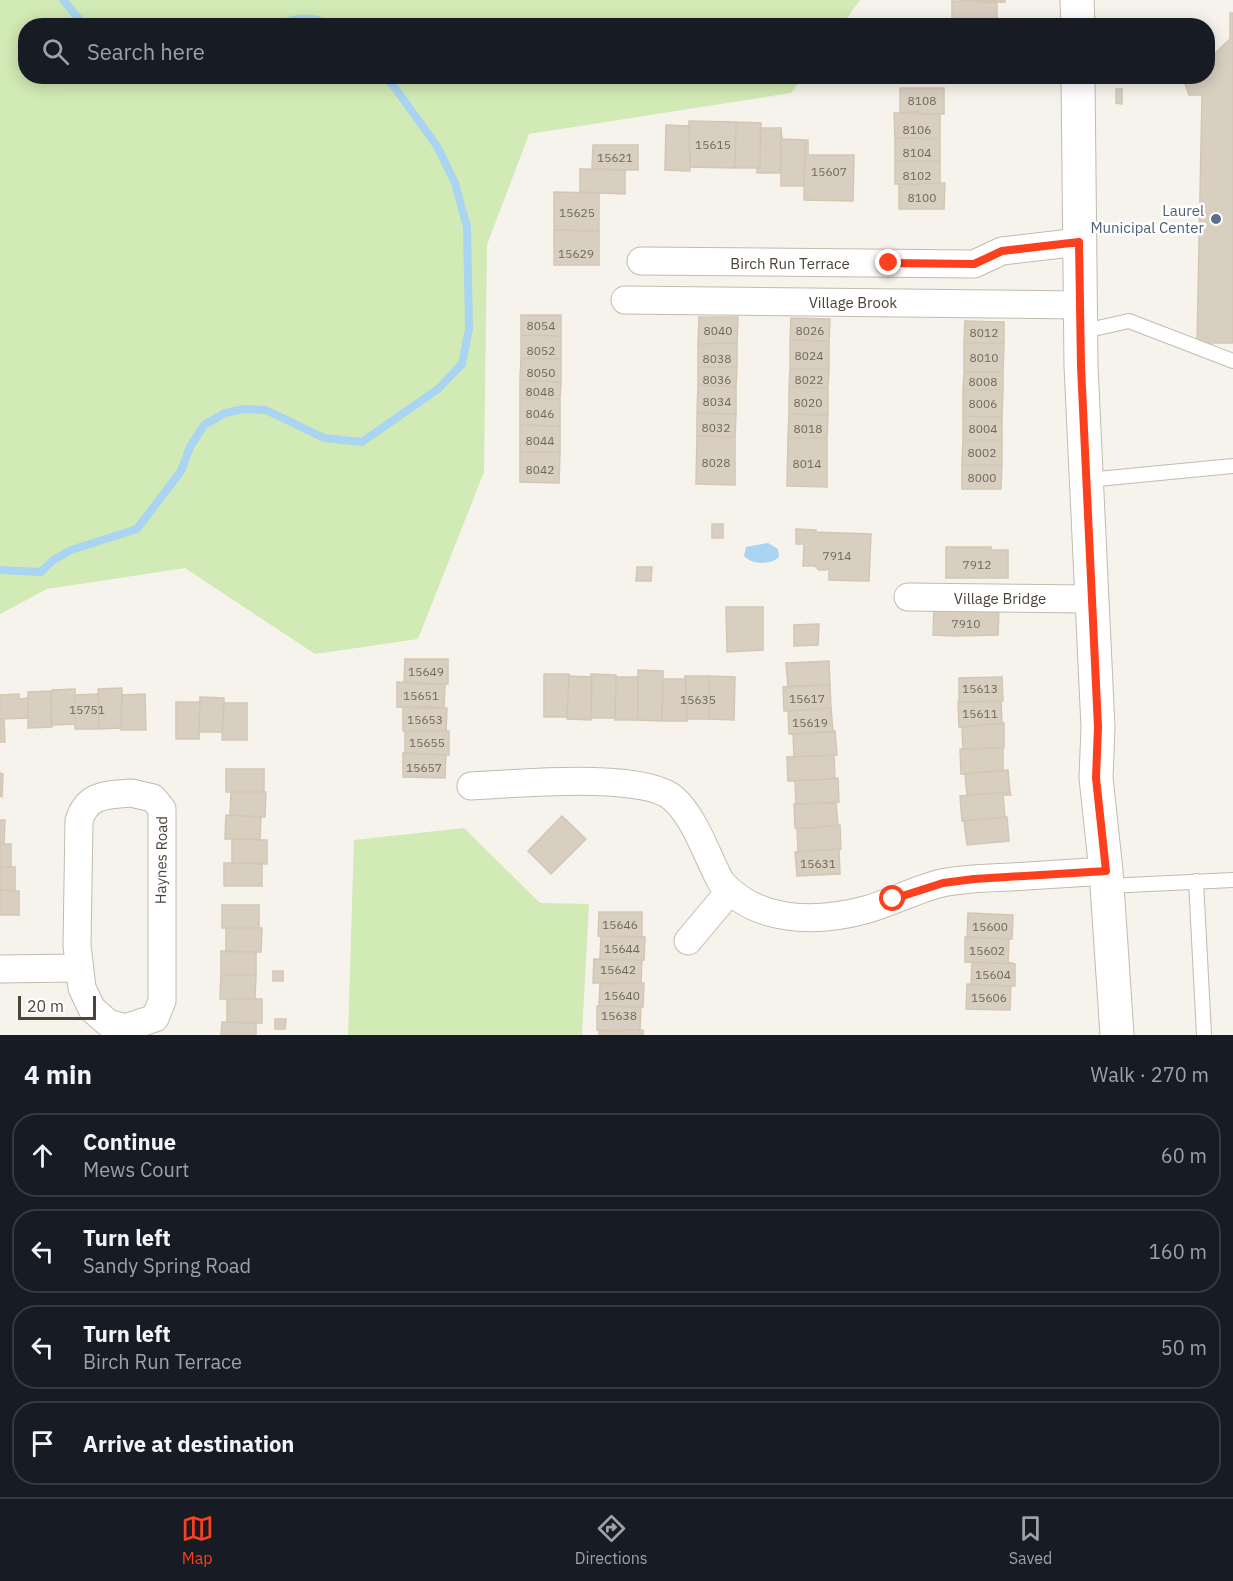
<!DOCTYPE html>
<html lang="en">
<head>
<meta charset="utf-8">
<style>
	:root { --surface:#171b24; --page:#242831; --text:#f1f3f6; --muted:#9ea1a6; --line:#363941; --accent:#fc3f1d }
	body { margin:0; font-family:"IBM Plex Sans",sans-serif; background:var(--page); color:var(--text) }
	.scale { position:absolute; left:18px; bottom:15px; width:78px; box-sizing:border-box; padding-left:6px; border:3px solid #4b4439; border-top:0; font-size:16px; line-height:21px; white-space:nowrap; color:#4b4439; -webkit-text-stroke:4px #fff; paint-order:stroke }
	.stop { position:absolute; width:18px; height:18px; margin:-14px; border:4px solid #fc3f1d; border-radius:50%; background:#fff }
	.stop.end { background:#fc3f1d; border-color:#fff; box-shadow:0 2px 6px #0008 }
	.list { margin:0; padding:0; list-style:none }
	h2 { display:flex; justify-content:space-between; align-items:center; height:78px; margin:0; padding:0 24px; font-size:26px }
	h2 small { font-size:20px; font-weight:400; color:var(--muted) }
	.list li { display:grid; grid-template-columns:39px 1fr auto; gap:18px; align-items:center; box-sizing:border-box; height:84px; margin:0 12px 12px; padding:0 12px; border:2px solid var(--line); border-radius:24px }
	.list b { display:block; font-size:22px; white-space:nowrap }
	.list p { margin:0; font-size:20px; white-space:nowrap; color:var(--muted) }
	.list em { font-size:20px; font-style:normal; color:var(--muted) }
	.icon { flex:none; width:33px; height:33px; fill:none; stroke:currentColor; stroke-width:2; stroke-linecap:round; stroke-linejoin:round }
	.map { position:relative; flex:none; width:1233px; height:1035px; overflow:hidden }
	.search { position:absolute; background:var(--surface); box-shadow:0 3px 15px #0003; left:18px; right:18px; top:18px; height:66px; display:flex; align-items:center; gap:15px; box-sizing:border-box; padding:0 21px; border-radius:24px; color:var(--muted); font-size:22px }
	.sheet { height:462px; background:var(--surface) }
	nav { display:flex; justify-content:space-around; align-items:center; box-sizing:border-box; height:84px; border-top:2px solid var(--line); background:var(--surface); font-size:16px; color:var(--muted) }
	nav a { display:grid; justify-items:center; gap:3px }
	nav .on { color:var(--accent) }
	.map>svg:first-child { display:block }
</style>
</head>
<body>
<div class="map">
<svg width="1233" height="1035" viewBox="0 0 1233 1035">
	<rect width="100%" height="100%" fill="#f6f3ec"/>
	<path fill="#d2eab5" d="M0 0H860L841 26H26V76L803 77 791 93 529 134 487 245 484 472 418 639 315 654 185 568 47 589 0 614Z
		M464 828 540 903 589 904 582 1035H348L354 840Z"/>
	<path fill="#a9d4f2" d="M768 543 778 549 779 557C771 565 752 565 744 556L746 547Z"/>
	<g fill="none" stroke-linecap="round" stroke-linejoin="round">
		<path stroke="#a9d4f2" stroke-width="8" d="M63 0 85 26
			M278 26C295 16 314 16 332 26
			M0 570 41 572 52 561 71 550 137 529 181 471 190 447 204 425 225 413 244 409 266 410 324 438 362 442 438 389 462 364 469 329 467 227 455 183 437 146 395 88 385 76"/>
	</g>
	<path fill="#d8cfc1" stroke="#d3c7b4" stroke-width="1.5" d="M960 0H1005V2L979 3V1Z
		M952 1H997V25L952 24Z
		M1230 13H1233V343H1197L1202 95H1189L1184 81 1189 76H1208V60L1230 39Z
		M900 88H944V114L900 113Z
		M1116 89H1122V104L1116 103Z
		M920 112V114H940V139L895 138 894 113Z
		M689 121 736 122 735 168 690 167Z
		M736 122 761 123 760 168H735Z
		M666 125 689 126 690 171 665 170Z
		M760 128H781L780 173H757V168H760Z
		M781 128 782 139 805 140 804 186H781Z
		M895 138 940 139V161H895Z
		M805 140H808V155H854L853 201 804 200Z
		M593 145H638V170L592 169Z
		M895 161H940V183L895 184Z
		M580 169 625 170V194L580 192Z
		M919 183H945L944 209H899V184L919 185Z
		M554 192 599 193V231L554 230Z
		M554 230 599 231V265H554Z
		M521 315H561V336L521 335Z
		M699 317H738L737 343 698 344Z
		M791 318 830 319 829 341 790 340Z
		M965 321 1004 322V343H964Z
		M521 335 561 336V359L521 358Z
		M790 340 829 341V369H790Z
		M737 343V367H698V344Z
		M964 343H1004L1003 372H964Z
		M521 358 561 359V382L520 380Z
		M698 367H737L736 387 698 385Z
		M790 369H829L828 388 789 387Z
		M964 372H1003V390H963Z
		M520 380 561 382 560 399 520 398Z
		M698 385 736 387V414L697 413Z
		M789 387 828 388V415L789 414Z
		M963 390H1003L1002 417 963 416Z
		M520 398 560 399V426L520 425Z
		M697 413 736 414 735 437 697 436Z
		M789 414 828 415 827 438H788Z
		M963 416 1002 417V440H963Z
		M520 425 560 426V452H520Z
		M697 436 735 437V485L696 484Z
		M788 438H827V487L787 486Z
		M963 440H1002V465H962Z
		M520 452H560L559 483 520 482Z
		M962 465H1002L1001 489H962Z
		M712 524H723V538H712Z
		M796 529 816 530V532L871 534 869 581 829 580V568L826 570H819L815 566H803L804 544H796Z
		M946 547H991V550H1008V578H946Z
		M637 567H652L651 581H636Z
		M726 607H763V650L727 652Z
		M999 608 998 635 955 636 933 635 934 610Z
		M819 624 818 645 794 646V625Z
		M405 659H448V684H423L404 682Z
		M829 661 830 685 788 687 786 663Z
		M638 670 663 671 662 721 638 720Z
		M544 674H569L567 717H544Z
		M591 674 616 675 615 718H591Z
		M569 676 592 677 591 720 567 719Z
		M685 676H709V719H687Z
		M709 676 735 677 734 720 709 719Z
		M616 677H638V720H615Z
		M1002 677 1003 701 959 702V678Z
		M663 679H686L687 721H662Z
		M397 682 445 684 444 708 397 707Z
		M808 685H830L831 708 784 711 783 687Z
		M122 688 121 728 99 729 98 689Z
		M75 689V724L51 725 52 690Z
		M51 691 52 727 28 728V692Z
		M19 694V699L28 698V718L0 719V695Z
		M99 694V729H75V695Z
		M145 694 146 730H121L122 695Z
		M200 697 224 698 222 732H199Z
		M1001 701 1002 723 959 727 958 702Z
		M176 702H200L199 739H176Z
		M224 703H247V740H222Z
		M420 706 447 708 446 731H403V707L420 708Z
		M831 708 833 732 789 734 788 711Z
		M0 719H4L5 742H0Z
		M1004 723V748L963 749 962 727Z
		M405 731H449V755L405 753Z
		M835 731 837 755 794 757 793 734Z
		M1003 748V770L961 774 960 749Z
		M403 753 446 755 445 778 403 777Z
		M834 755 835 779 788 781 787 757Z
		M226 769H264V792H226Z
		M1008 770 1010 792 967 795 965 774Z
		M0 773 3 774 2 797 0 796Z
		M838 778 839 802 796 804 795 781Z
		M231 792H266L265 817 230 815Z
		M1010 792 1011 795H1003L1005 817 962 821 960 796Z
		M836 803 838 825 817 827V828H795L794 804Z
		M226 815 261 817 260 839H225Z
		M562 816 586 839 551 874 528 851Z
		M1005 817H1007L1009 841 967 845 964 821Z
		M0 820H5L4 844H0Z
		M840 825 841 849 798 852 797 828H817V827Z
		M232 839 267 840V864L232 863Z
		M0 844H11V867H0Z
		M839 849 840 874 797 876 795 852Z
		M224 863H262V886H224Z
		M0 867H15V891L0 890Z
		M0 890 19 891V915H0Z
		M222 905H259V928H222Z
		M599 912H642V937L598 936Z
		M968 913 1013 915 1012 939 967 937Z
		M226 928H262L261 952H226Z
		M601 936 645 937 644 960 600 959Z
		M965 937 1009 939 1008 962 1015 964 965 962Z
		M221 951 256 952V975H221Z
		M594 959 642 960 641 983H593Z
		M972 962 1015 964V986L971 985Z
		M273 971H283V981H273Z
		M221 975H256L255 999H220Z
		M618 983H644L643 1007 599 1006 600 984H618Z
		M967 984 1011 986 1010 1010 966 1009Z
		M227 999H262V1023L227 1022Z
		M597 1006 641 1007 640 1030H620V1032L597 1030Z
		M275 1019H286L285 1029H275Z
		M222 1022 256 1023V1035H221Z
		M599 1030H643V1035H599Z"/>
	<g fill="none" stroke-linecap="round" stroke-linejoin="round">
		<defs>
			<path id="service" d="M1080 332 1129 321 1233 361
				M1087 480 1233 466
				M1196 881 1204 1035
				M1107 886 1233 880"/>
			<path id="minor" d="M641 261 974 264 1002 251 1079 242
				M625 300 1080 305
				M908 597 1091 599
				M471 786C513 784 645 771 674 799 695 818 707 856 721 882 757 923 816 923 865 910 891 903 916 889 942 883 965 878 988 878 1011 877 1043 875 1074 873 1106 871
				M131 793 153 798 162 809V1001L155 1018 125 1028 108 1023 92 1009 82 988 77 945 79 821C87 794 106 795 131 793Z
				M688 941 729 892
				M0 969 78 968"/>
			<path id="tertiary" d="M1077 0 1078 26
				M1078 76 1081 366 1098 727 1096 778 1106 871 1117 1035"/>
		</defs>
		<use href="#service" stroke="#c2bbae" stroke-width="16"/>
		<use href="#minor" stroke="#c2bbae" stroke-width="29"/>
		<use href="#tertiary" stroke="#c2bbae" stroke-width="35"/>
		<use href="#service" stroke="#fff" stroke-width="14"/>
		<use href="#minor" stroke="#fff" stroke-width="27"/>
		<use href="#tertiary" stroke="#fff" stroke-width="33"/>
	</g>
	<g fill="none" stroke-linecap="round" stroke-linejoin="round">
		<path stroke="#fc3f1d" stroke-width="8" d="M889 263 974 264 1002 251 1079 242 1081 366 1098 727 1096 778 1106 871 974 879 943 883 893 899"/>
	</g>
	<circle fill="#5c6f8a" stroke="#fff" stroke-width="2" cx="1216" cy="219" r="6"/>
	<g text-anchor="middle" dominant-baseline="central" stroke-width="5" stroke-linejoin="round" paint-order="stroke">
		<g font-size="12" fill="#6e675b">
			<text x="922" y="100">8108</text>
			<text x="917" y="129">8106</text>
			<text x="713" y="144">15615</text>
			<text x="917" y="152">8104</text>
			<text x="615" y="157">15621</text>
			<text x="829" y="171">15607</text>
			<text x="917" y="175">8102</text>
			<text x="922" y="197">8100</text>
			<text x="577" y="212">15625</text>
			<text x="576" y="253">15629</text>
			<text x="541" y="325">8054</text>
			<text x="718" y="330">8040</text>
			<text x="810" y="330">8026</text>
			<text x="984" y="332">8012</text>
			<text x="541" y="350">8052</text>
			<text x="809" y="355">8024</text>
			<text x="984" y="357">8010</text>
			<text x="717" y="358">8038</text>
			<text x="541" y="372">8050</text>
			<text x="717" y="379">8036</text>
			<text x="809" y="379">8022</text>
			<text x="983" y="381">8008</text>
			<text x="540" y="391">8048</text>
			<text x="717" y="401">8034</text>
			<text x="808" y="402">8020</text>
			<text x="983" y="403">8006</text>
			<text x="540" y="413">8046</text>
			<text x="716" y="427">8032</text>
			<text x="808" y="428">8018</text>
			<text x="983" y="428">8004</text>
			<text x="540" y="440">8044</text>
			<text x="982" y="452">8002</text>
			<text x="716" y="462">8028</text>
			<text x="807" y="463">8014</text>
			<text x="540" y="469">8042</text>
			<text x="982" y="477">8000</text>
			<text x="837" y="555">7914</text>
			<text x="977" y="564">7912</text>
			<text x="966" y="623">7910</text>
			<text x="426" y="671">15649</text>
			<text x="980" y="688">15613</text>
			<text x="421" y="695">15651</text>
			<text x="807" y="698">15617</text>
			<text x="698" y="699">15635</text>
			<text x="87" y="709">15751</text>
			<text x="980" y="713">15611</text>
			<text x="425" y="719">15653</text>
			<text x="810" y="722">15619</text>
			<text x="427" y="742">15655</text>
			<text x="424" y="767">15657</text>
			<text x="818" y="863">15631</text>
			<text x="620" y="924">15646</text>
			<text x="990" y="926">15600</text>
			<text x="622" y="948">15644</text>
			<text x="987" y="950">15602</text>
			<text x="618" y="969">15642</text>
			<text x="993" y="974">15604</text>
			<text x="622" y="995">15640</text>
			<text x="989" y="997">15606</text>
			<text x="619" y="1015">15638</text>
		</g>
		<g font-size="15" fill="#4e5e75" stroke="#fff" text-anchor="end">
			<text x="1204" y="210">Laurel<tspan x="1204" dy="17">Municipal Center</tspan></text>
		</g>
		<g font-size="15" fill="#4b4439" stroke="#fff">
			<text x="790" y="263">Birch Run Terrace</text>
			<text x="853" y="302">Village Brook</text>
			<text x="1000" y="598">Village Bridge</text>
			<text transform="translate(161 860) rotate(-89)">Haynes Road</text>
		</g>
	</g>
</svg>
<div class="scale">20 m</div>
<div class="stop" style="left:893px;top:899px"></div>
<div class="stop end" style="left:889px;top:263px"></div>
<div class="search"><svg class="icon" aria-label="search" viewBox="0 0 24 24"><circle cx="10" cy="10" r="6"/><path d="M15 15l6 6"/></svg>Search here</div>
</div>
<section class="sheet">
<h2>4 min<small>Walk · 270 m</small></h2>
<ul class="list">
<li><svg class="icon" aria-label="ahead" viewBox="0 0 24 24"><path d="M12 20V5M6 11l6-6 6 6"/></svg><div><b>Continue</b><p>Mews Court</p></div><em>60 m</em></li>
<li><svg class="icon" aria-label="left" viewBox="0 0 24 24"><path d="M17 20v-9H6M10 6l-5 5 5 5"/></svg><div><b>Turn left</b><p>Sandy Spring Road</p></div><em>160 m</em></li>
<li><svg class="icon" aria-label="left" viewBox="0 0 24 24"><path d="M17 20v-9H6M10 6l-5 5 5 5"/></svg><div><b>Turn left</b><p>Birch Run Terrace</p></div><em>50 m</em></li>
<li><svg class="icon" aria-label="arrive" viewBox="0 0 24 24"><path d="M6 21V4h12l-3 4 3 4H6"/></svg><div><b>Arrive at destination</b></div></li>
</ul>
</section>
<nav>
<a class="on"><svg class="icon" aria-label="map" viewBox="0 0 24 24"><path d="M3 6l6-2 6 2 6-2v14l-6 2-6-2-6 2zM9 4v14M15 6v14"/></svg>Map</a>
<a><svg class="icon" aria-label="directions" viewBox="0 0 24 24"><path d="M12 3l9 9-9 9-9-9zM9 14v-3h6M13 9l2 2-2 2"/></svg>Directions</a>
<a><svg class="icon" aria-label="saved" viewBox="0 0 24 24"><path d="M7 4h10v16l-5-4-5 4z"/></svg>Saved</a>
</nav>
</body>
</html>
